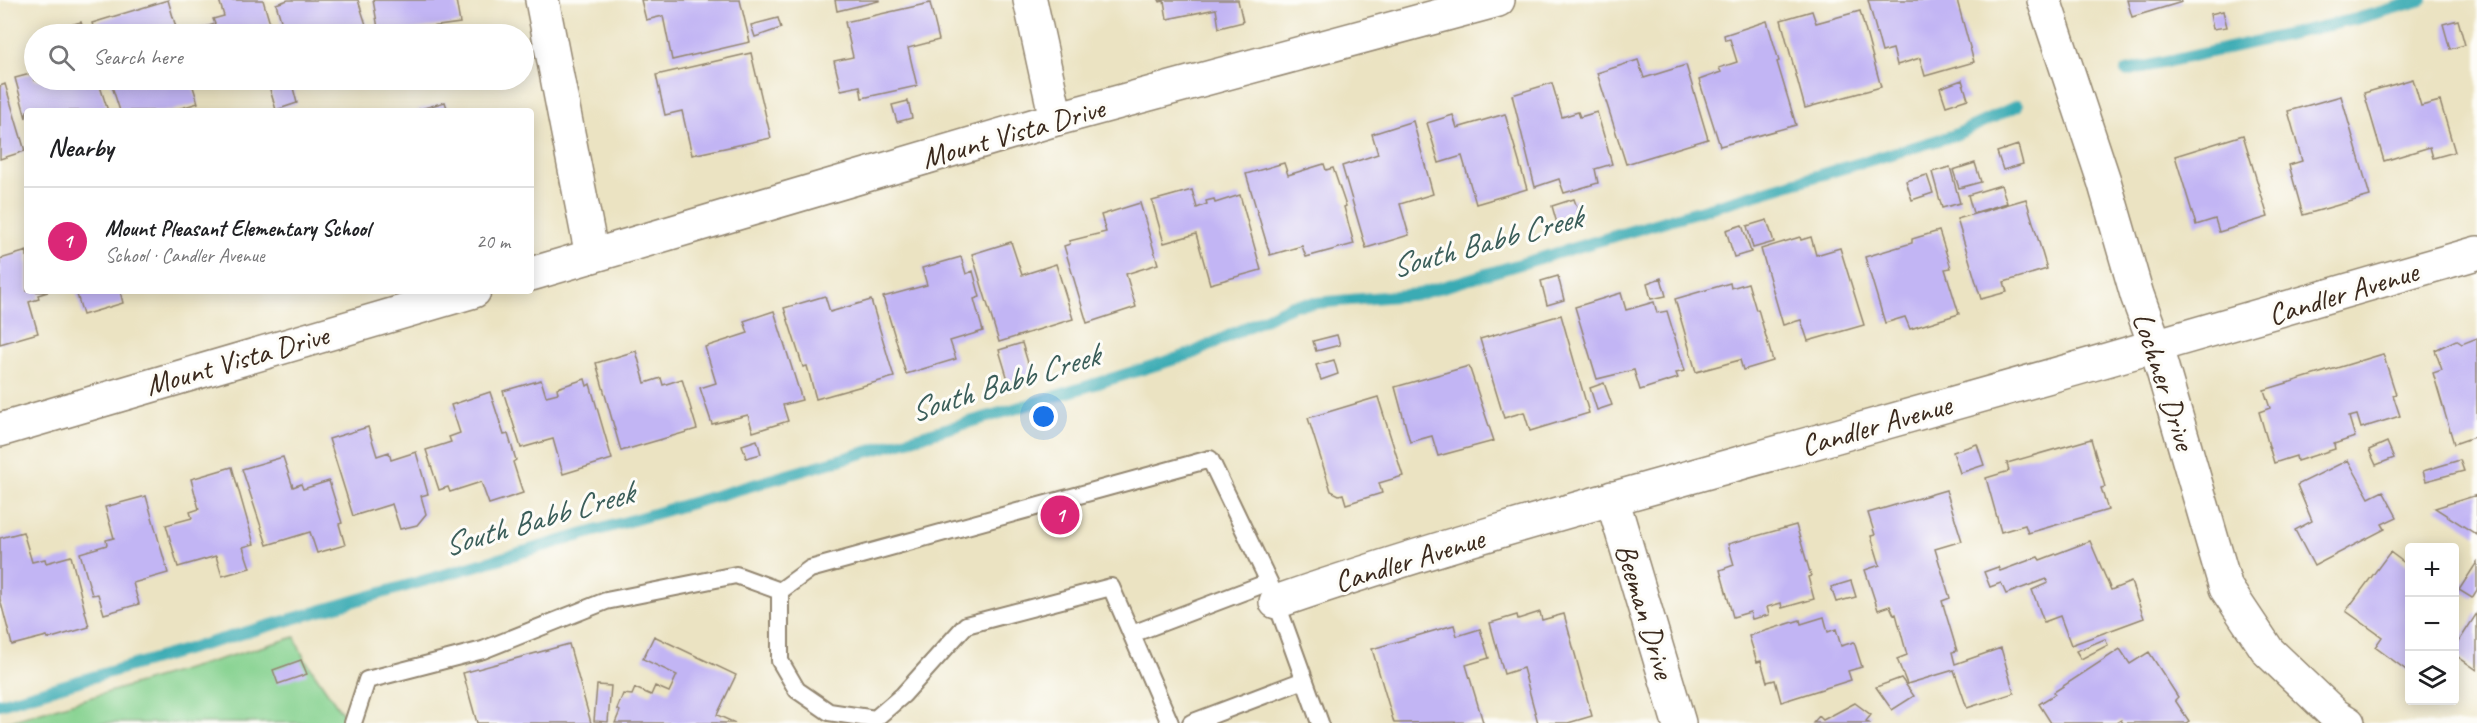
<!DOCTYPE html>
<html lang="en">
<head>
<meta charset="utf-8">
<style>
	:root { --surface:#fff; --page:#f2f2f2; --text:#202124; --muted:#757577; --line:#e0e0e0; --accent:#db2777 }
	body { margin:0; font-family:Caveat,sans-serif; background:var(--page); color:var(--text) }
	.controls { position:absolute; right:18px; bottom:18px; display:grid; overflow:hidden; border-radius:6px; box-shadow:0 3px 15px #0003 }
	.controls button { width:54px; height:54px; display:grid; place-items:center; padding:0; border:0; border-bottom:2px solid var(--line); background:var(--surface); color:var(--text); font:30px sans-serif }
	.you { position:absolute; left:1044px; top:417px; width:21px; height:21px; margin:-15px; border:4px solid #fff; border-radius:50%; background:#1a73e8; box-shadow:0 0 0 9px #1a73e833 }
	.badge { display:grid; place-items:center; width:39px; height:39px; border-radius:50%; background:var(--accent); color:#fff; font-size:20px; font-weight:700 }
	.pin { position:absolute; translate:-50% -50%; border:3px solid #fff; box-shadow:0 2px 6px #0006 }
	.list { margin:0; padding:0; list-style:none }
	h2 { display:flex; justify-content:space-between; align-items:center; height:78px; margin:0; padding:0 24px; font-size:26px }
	h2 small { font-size:20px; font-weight:400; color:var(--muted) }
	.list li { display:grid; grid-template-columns:39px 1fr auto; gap:18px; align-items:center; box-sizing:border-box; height:108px; padding:0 24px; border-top:2px solid var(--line) }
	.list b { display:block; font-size:22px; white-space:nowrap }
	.list p { margin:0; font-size:20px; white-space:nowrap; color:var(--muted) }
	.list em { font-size:20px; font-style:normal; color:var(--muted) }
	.icon { flex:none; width:33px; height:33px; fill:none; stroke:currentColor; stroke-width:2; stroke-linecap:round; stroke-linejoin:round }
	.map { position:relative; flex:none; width:2477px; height:723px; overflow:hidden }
	.search { position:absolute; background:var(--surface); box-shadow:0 3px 15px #0003; left:24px; top:24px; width:510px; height:66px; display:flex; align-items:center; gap:15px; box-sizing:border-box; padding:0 21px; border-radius:33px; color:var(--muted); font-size:22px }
	.panel { position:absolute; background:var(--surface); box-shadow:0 3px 15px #0003; left:24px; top:108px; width:510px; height:186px; border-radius:6px }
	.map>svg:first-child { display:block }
</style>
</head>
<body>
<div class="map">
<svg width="2477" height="723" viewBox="0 0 2477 723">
	<rect width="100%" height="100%" fill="#fdfcf7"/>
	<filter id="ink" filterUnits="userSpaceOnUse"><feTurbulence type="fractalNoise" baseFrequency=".0167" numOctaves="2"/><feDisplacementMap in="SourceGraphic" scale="12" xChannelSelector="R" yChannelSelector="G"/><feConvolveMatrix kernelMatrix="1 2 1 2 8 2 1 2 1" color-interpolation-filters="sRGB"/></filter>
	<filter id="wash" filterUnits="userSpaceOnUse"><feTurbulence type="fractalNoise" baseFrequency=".008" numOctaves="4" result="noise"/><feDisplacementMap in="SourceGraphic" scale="24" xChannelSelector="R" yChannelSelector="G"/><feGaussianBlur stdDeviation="1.35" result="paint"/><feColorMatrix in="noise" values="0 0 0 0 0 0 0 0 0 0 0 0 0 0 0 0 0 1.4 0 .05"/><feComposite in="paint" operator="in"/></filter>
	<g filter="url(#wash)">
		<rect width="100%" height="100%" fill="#ebe3c2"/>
		<path fill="#86d290" stroke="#607e57" stroke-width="1.5" d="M295 637 304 658 349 723H4Z"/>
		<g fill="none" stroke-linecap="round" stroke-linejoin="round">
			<path stroke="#3aabb4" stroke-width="12" d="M2126 71 2356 19 2422 0
				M0 704 1011 410 1191 354 1293 305 1419 294 1955 135 2017 106"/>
		</g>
		<g id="blocks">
			<path fill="#c2b5f4" d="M168 0 178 34H95L92 23Z
				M219 0H263L273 34H191L190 32 215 24 213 19 224 16Z
				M288 0H358L369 34H285L276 4Z
				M373 0H456L460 23 379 34Z
				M641 0H740L750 42 672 60 663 16 646 20Z
				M835 0H879V1L837 11Z
				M1159 0H1238L1243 22 1219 28 1216 9 1167 19 1164 1 1160 2Z
				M1868 0H1957L1974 62 1925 76 1920 58 1897 65 1893 49 1882 52Z
				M2127 0H2181L2182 2 2132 17Z
				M930 3 939 40 908 48 917 86 862 98 860 86 841 90 834 61 853 57 845 22Z
				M1812 11 1816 23 1860 11 1881 87 1805 108 1781 20Z
				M2223 11 2227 27 2213 29 2210 14Z
				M778 18 781 28 755 37 751 25Z
				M2458 20 2465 45 2450 49 2443 24Z
				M1767 21 1779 61 1777 62 1796 125 1720 146 1699 80 1721 72 1719 68 1737 62 1730 39 1725 40 1724 35Z
				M81 22 85 34H39Z
				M751 53 771 138 692 155 682 111 665 115 656 75Z
				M1638 60 1644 78 1686 65 1708 139 1626 164 1597 73Z
				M34 73V80H98L108 111H27L26 118 15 78Z
				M2413 79 2421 106 2440 101 2455 152 2433 158 2430 147 2384 161 2364 93Z
				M110 80H191L198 103 171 111H120Z
				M291 80 297 103 276 110 269 86Z
				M1962 80 1968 99 1946 106 1940 88Z
				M1552 83 1562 117 1578 112 1580 117 1597 112 1612 164 1595 169 1598 183 1564 193 1559 179 1535 187 1512 95Z
				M5 84 25 151 0 159V86Z
				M2341 96 2370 196 2303 215 2289 165 2302 161 2288 111Z
				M908 101 912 118 897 122 892 105Z
				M445 102 448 111H418L417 110Z
				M1505 114 1527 189 1476 204 1462 156 1439 163 1427 123 1453 115 1457 128Z
				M1413 121 1433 194 1400 204 1409 235 1366 248 1342 166 1378 154 1372 134Z
				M2243 135 2268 217 2219 232 2215 219 2196 225 2175 156Z
				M2018 145 2023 164 2003 170 1997 152Z
				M1284 163 1288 175 1324 164 1326 170 1333 168 1346 206 1344 207 1354 244 1306 257 1302 246 1270 255 1246 174Z
				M1975 163 1981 182 1959 188 1953 170Z
				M1950 167 1960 203 1942 208 1932 172Z
				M1927 175 1933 193 1912 200 1906 181Z
				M2001 185 2007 203 1973 213 1968 195Z
				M1192 190 1197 208 1207 204 1206 201 1214 199 1215 203 1240 195 1261 270 1210 284 1196 234 1164 243 1152 201Z
				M1574 199 1581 219 1558 227 1552 206Z
				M2026 199 2047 269 2004 282 2007 292 1981 299 1957 219Z
				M1140 203 1158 264 1126 274 1136 307 1087 323 1064 246 1070 244 1069 241 1106 232 1101 215Z
				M1767 220 1774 242 1753 248 1747 226Z
				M1742 225 1751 252 1734 257 1726 230Z
				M1939 231 1951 268 1945 269 1959 314 1910 329 1905 317 1885 323 1865 257 1912 243V239Z
				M1800 237 1801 240 1811 237 1816 255 1840 248 1864 325 1808 341 1801 320 1783 325 1761 249Z
				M1011 242 1022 275 1056 264 1073 319 999 342 972 254Z
				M27 251V291L48 292 38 295 39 299 29 302 38 333 0 344V259Z
				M961 257 966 274 973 271 980 297 974 299 983 331 950 341 956 359 906 374 883 297 927 285 922 268Z
				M1558 276 1564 300 1547 305 1541 281Z
				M1661 278 1666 296 1651 299 1647 283Z
				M1730 283 1731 288 1748 283 1756 310 1758 309 1773 361 1743 370 1740 360 1696 372 1675 299Z
				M76 291H120L123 303 83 315Z
				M1621 293 1626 310 1654 302 1657 313 1667 311 1685 371 1676 373 1678 378 1640 390 1634 370 1597 379 1575 307Z
				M825 296 830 312 871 300 894 377 816 399 807 366 803 367 784 308Z
				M774 311 802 400 783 405 788 421 753 432 748 415 712 424 700 388 716 383 705 347 748 333 744 321Z
				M1561 315 1589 413 1530 431 1524 412 1504 418 1480 339Z
				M1337 335 1340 345 1316 351 1313 341Z
				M2477 338V436L2454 444 2433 373 2442 370 2435 350 2456 340 2462 344Z
				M1022 343 1032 376 1009 383 999 350Z
				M636 351 645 383 661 378 663 385 682 379 697 429 621 451 596 363Z
				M2383 354 2396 394 2393 395 2400 416 2361 428 2357 415 2349 417 2355 437 2334 444 2335 449 2297 461 2296 456 2274 463 2259 412 2270 408 2264 390Z
				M1334 360 1338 374 1321 380 1316 365Z
				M1469 366 1494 441 1438 456 1432 436 1410 442 1395 387Z
				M585 379 587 386 590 384 612 459 563 474 553 439 521 448 503 391 541 380 546 396 558 393 557 388Z
				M1604 383 1612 405 1597 410 1590 388Z
				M490 392 504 435 508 434 516 460 513 462 523 493 489 504 481 482 450 492 448 487 439 490 426 450 451 442 449 437 460 433 451 405Z
				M1378 397 1403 476 1379 483 1382 493 1346 504 1343 494 1339 495 1331 491 1308 418Z
				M368 427 377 456 389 452 391 460 416 452 428 494 421 496 426 514 417 525 400 529 392 504 353 516 329 439Z
				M2091 439 2105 487 2101 488 2108 510 2028 533 2025 525 2001 532 1986 478 2009 471 2007 463Z
				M757 440 761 454 746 458 742 445Z
				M2387 442 2394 458 2376 465 2369 450Z
				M1977 444 1984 465 1960 473 1953 452Z
				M283 457 293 487 301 484 303 489 329 481 342 523 339 524 345 545 317 553 310 532 267 545 242 469Z
				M2348 460 2369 498 2383 491 2397 517 2382 524 2385 529 2314 566 2295 530 2312 521 2297 485Z
				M2460 460 2464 471 2426 481 2423 471Z
				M232 467 254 544 243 547 250 568 222 576 216 556 178 567 166 525 192 518 190 512 199 509 191 479Z
				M1946 490 1962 541 1935 549 1950 598 1942 601 1957 651 1952 652 1955 664 2001 648 2014 693 1967 708 1954 670 1907 684 1897 659 1907 655 1896 614 1894 615 1890 606 1878 610 1865 570 1880 565 1871 536 1875 535 1868 513Z
				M2477 495V535L2435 508Z
				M146 496 168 573 133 583 139 604 104 614 98 594 92 595 80 553 107 545 106 540 114 538 105 507Z
				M1796 525 1811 576 1808 577 1814 599 1782 608 1781 603 1767 607 1769 615 1752 619 1750 612 1733 617 1720 570 1734 565 1728 544Z
				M23 532 32 562 45 559 46 563 71 556 89 627 48 639 47 636 12 645 0 599V538Z
				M2090 541 2111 590 2131 582 2144 618 2071 645 2060 616 2044 622 2032 590 2048 583 2046 579 2006 594 2001 583 1990 587 1984 572 1998 567 2000 571 2038 557 2040 560Z
				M2390 552 2410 567 2409 672 2375 647 2382 637 2346 611Z
				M2477 562V590L2472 598 2459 590Z
				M1851 581 1856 597 1836 602 1831 587Z
				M1540 612 1542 620 1564 614 1592 716 1568 723H1538L1523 668 1504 674 1490 623 1517 615 1518 619Z
				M2477 613V670L2454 654V649Z
				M1824 617 1828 632 1836 629 1841 646 1854 642 1862 667 1848 671 1851 680 1781 702 1775 680 1767 682 1761 661 1757 662 1749 636 1800 620 1801 624Z
				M1454 625 1457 636 1480 629 1489 658 1466 665 1483 722 1394 723 1372 649Z
				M654 636 736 675 717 715 735 723H615L620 711 617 709 623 694 632 695 635 688 651 695 655 686 669 692 677 675 643 659Z
				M2105 639 2108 645 2081 659 2076 651Z
				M569 644 591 723H477L463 673Z
				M2120 649 2130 664 2149 652 2178 697 2175 700 2189 721 2186 723H2123L2121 720 2116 723H2051L2039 704 2055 694 2054 692Z
				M301 660 307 674 278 684 273 670Z
				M1901 678 1914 696 1892 710 1876 687Z
				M597 685 611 686 608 722 594 721Z
				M1855 703 1871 715 1866 721 1869 723H1813L1819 716 1823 720Z"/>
		</g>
	</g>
	<g filter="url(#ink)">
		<use href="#blocks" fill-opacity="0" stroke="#938670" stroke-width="1.5"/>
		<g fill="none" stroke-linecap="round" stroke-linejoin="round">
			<defs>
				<path id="lane" d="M780 591 810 569 1210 459 1269 582 1320 723
					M780 591V661L797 690 829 712 875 719 903 695 966 625 1111 587 1170 723
					M1132 634 1269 582
					M353 723 367 680 483 650 606 601 736 575 780 591
					M1191 723 1304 680"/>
				<path id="street" d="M542 0 592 256
					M1030 0 1056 119
					M2044 0 2104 181 2137 295 2156 347 2226 588 2268 651 2335 715 2348 723
					M531 274 1056 119 1498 0
					M0 430 474 291
					M1612 498 1679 723
					M1276 602C1452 541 1633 493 1812 443 2034 381 2256 318 2477 253"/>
			</defs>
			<use href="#lane" stroke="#938670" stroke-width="20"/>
			<use href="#street" stroke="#938670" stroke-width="36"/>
			<use href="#lane" stroke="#fff" stroke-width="16"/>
			<use href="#street" stroke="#fff" stroke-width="33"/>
		</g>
	</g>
	<g text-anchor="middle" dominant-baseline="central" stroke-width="6" stroke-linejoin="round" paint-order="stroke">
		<g font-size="30" fill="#3b2a1e" stroke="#fdfcf7">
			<text transform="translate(1013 133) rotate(-16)">Mount Vista Drive</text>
			<text transform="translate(2343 293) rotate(-17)">Candler Avenue</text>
			<text transform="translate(237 360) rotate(-16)">Mount Vista Drive</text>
			<text transform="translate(2164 381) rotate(72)">Lochner Drive</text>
			<text transform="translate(1876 425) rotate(-16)">Candler Avenue</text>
			<text transform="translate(1409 560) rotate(-17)">Candler Avenue</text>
			<text transform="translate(1645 611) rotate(73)">Beeman Drive</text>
		</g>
		<g font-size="32" font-style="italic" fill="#3b5e5a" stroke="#fdfcf7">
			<text transform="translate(1486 242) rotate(-15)">South Babb Creek</text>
			<text transform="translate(1004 383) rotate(-17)">South Babb Creek</text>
			<text transform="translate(538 519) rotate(-16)">South Babb Creek</text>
		</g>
	</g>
</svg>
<div class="controls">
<button>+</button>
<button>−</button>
<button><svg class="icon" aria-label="layers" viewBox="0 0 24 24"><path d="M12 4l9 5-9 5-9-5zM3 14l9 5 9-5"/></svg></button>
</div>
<div class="you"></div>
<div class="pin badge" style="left:1060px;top:515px">1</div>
<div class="search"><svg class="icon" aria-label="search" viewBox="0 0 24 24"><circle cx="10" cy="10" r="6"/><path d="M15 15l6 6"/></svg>Search here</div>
<section class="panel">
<h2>Nearby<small></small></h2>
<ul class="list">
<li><span class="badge">1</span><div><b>Mount Pleasant Elementary School</b><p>School · Candler Avenue</p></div><em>20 m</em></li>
</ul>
</section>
</div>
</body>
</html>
